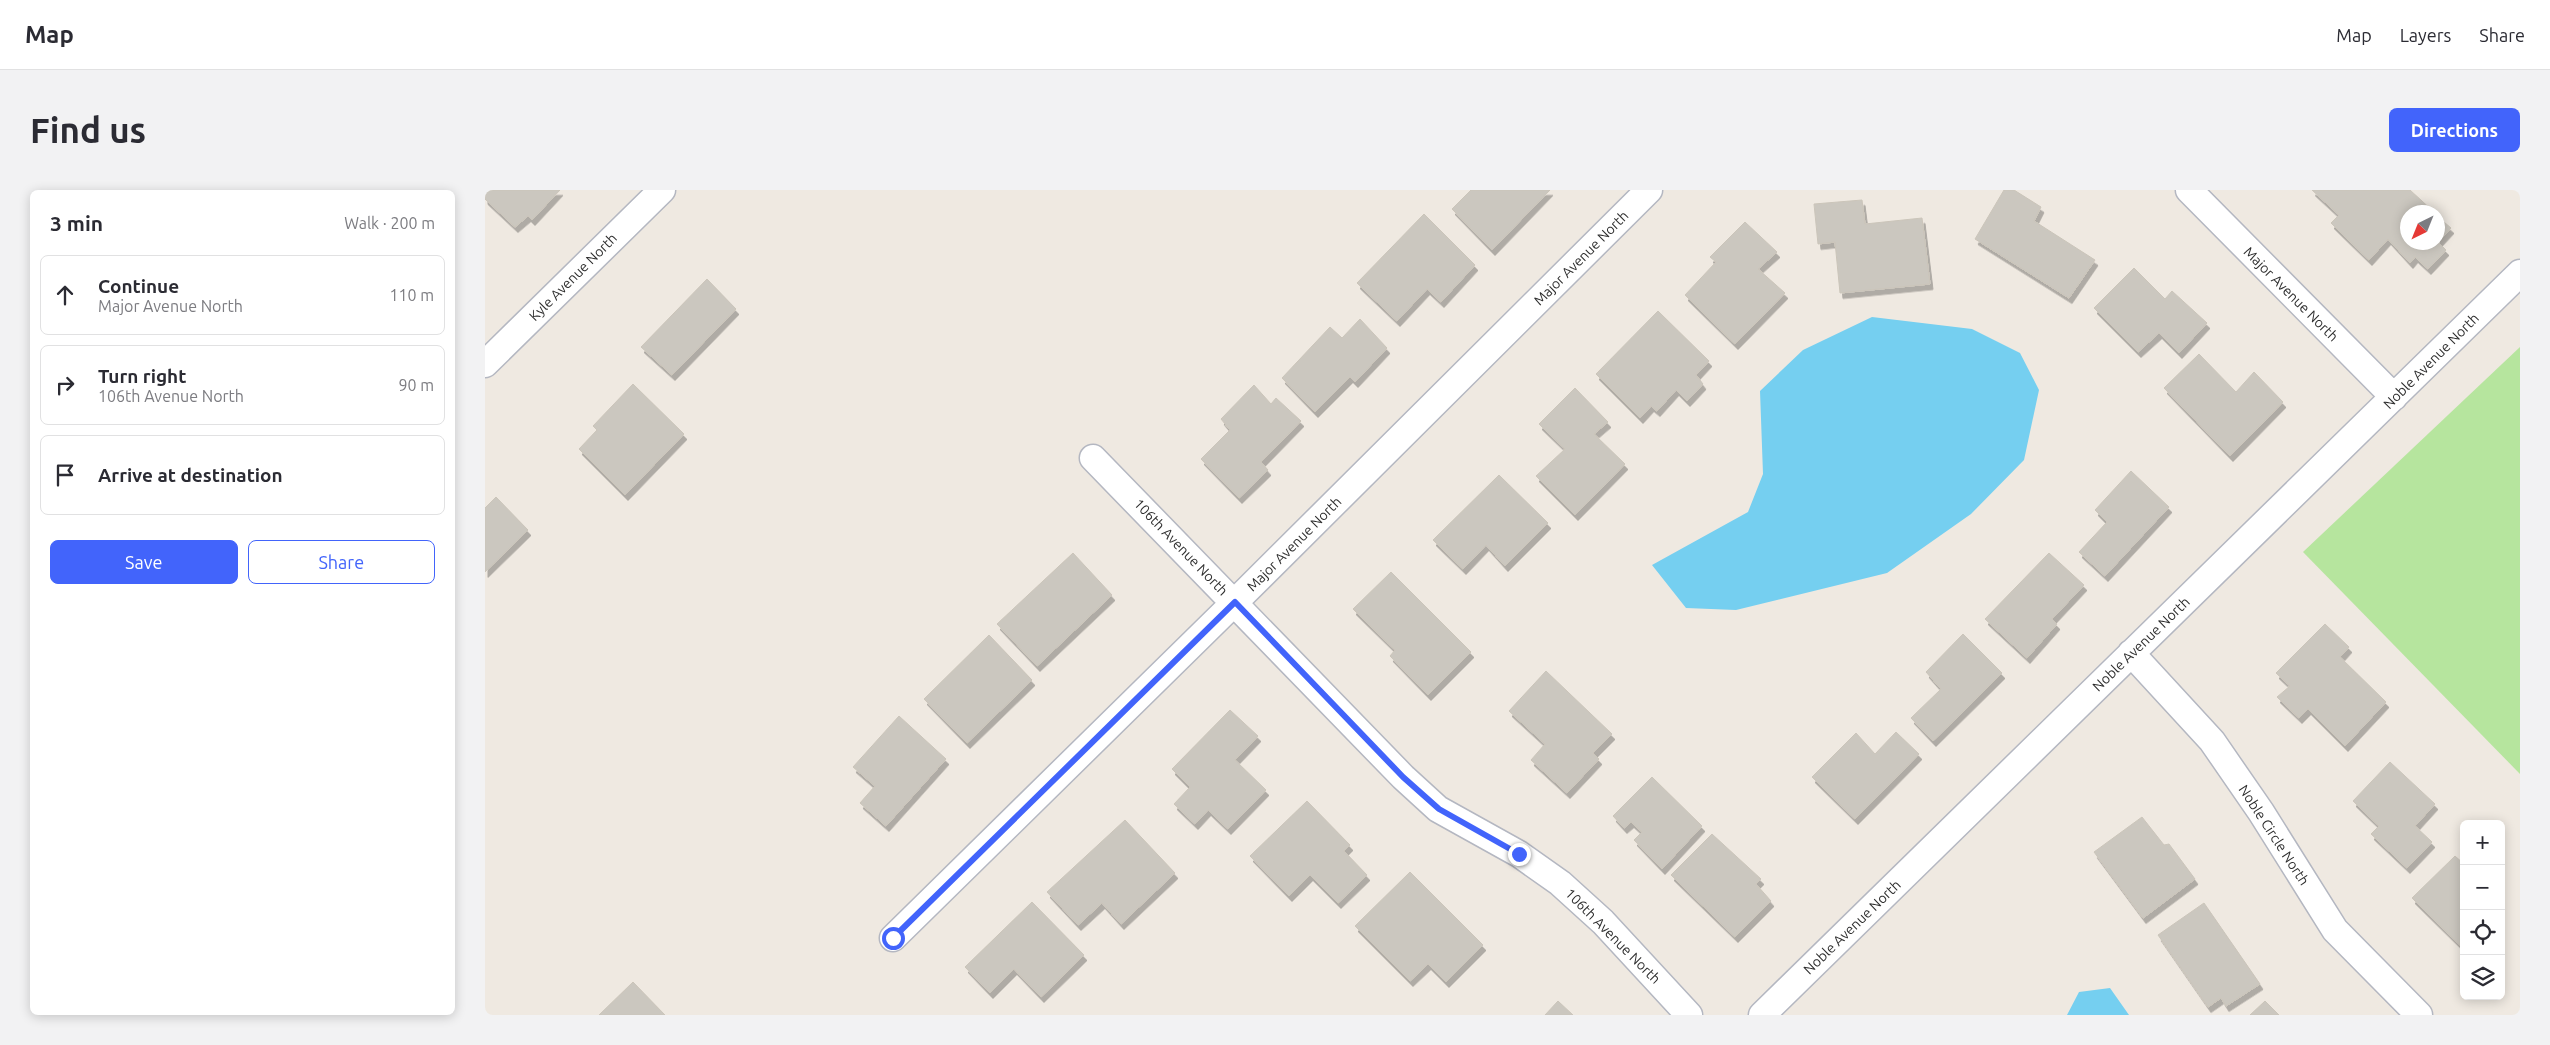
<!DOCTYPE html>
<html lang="en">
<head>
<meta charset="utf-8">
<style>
	:root { --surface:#fff; --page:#f2f2f3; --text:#2b2b33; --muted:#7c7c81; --line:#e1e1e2; --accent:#4264fb }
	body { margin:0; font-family:Ubuntu,sans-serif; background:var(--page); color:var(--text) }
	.controls { position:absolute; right:15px; bottom:15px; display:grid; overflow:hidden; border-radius:8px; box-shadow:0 2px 12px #0003 }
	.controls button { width:45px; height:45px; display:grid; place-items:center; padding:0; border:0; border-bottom:1px solid var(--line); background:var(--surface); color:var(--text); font:25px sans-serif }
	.compass { position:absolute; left:1915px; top:15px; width:45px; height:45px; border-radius:50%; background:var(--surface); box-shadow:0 2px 12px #0003; rotate:223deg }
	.stop { position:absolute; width:15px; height:15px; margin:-11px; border:4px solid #4264fb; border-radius:50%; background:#fff }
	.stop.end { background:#4264fb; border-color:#fff; box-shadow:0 1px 5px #0008 }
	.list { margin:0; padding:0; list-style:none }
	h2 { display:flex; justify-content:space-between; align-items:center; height:65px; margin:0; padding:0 20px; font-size:21px }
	h2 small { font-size:16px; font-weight:400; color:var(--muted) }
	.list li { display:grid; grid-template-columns:32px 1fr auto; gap:15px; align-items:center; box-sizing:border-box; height:80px; margin:0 10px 10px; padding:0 10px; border:1px solid var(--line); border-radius:8px }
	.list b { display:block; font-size:19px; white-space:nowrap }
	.list p { margin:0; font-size:16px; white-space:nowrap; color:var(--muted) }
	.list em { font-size:16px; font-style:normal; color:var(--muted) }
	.actions { display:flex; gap:10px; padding:15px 20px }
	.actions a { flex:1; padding:11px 0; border:1px solid var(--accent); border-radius:8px; text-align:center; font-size:18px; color:var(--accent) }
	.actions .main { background:var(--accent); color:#fff }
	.icon { flex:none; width:28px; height:28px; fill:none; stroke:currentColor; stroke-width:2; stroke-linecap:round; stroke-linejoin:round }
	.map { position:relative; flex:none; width:2035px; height:825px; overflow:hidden; border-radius:8px }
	header { display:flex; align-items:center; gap:30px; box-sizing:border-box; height:70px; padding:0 25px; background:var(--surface); border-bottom:1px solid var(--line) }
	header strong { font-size:24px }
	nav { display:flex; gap:28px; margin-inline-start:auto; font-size:18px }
	.intro { display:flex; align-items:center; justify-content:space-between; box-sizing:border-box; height:120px; padding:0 30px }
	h1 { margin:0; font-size:35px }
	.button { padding:12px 22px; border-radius:8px; background:var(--accent); color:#fff; font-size:18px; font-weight:700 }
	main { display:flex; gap:30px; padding:0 30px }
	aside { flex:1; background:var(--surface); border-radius:8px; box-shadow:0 2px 12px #0003 }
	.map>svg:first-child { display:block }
</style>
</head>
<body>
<header>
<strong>Map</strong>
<nav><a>Map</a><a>Layers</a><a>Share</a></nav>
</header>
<div class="intro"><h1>Find us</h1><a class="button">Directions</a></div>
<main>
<aside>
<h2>3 min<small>Walk · 200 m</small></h2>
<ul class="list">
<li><svg class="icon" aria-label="ahead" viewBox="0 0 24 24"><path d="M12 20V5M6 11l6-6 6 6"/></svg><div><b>Continue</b><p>Major Avenue North</p></div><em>110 m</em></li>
<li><svg class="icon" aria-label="right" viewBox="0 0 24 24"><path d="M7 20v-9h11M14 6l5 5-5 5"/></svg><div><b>Turn right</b><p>106th Avenue North</p></div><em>90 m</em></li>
<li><svg class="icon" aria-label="arrive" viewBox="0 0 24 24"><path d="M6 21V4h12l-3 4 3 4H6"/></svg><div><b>Arrive at destination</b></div></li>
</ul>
<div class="actions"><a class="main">Save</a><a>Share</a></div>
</aside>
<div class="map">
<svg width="2035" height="825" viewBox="0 0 2035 825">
	<defs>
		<filter id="shadow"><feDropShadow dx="3" dy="5.5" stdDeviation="0" flood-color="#0004"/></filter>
	</defs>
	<rect width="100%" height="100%" fill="#efe9e1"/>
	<path fill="#b6e59e" d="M2035 157V584L1818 362Z"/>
	<path fill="#75cff0" d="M1387 127 1487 139 1535 163 1554 200 1539 270 1486 324 1402 383 1251 420 1201 418 1167 375 1263 322 1278 284 1275 201 1318 160Z
		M1625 798 1644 825H1582L1594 802Z"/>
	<path fill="#cbc7bf" stroke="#cbc5ba" filter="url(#shadow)" d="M0 0H75L47 30 43 26 30 37 0 9Z
		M986 0H1065L1007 60 967 19Z
		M1519 0H1529L1556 17 1549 31 1610 70 1584 108 1490 49Z
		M1827 0H1925L1949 22H1922V52H1952V26L1966 38 1953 52 1961 60 1943 79 1930 67 1925 73 1903 49 1884 70 1846 33 1854 25Z
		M1377 10 1380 34 1437 28 1445 94 1355 103 1350 52 1333 54 1329 14Z
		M939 24 990 75 956 112 942 99 912 131 872 93Z
		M1260 32 1292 62 1273 79 1300 103 1250 154 1200 105 1231 72 1225 67Z
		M1649 78 1680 109 1687 101 1722 133 1694 163 1674 143 1653 162 1609 118Z
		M222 89 251 119 187 185 156 157Z
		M1173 121 1224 171 1211 185 1218 194 1202 211 1191 200 1172 221 1166 216 1155 228 1111 184Z
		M875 129 902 158 870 192 865 187 830 222 797 188 845 137 857 148Z
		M1714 164 1751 202 1769 182 1798 212 1745 266 1679 198Z
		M148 194 199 244 140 305 94 259 112 240 108 236Z
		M769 195 786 214 791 208 816 231 776 272 783 280 754 308 716 269 745 240 736 229Z
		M1090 198 1123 232 1109 244 1140 274 1090 325 1051 286 1080 259 1054 234Z
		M1646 281 1684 317 1620 386 1594 362 1622 332 1610 320Z
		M1014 285 1063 333 1020 376 1001 355 978 379 948 350Z
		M11 307 43 340 0 382V318Z
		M588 363 627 405 552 476 512 434Z
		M1564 363 1599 395 1567 429 1572 434 1542 468 1500 429Z
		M906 382 986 462 943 505 905 466 910 460 868 419Z
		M1840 434 1864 457 1855 467 1901 512 1860 556 1823 519 1814 528 1792 507 1805 496 1791 483Z
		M1478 444 1517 483 1448 551 1426 528 1456 499 1441 482Z
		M504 445 547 490 482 553 439 509Z
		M1061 481 1127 544 1108 563 1114 569 1082 603 1046 570 1060 554 1024 521Z
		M745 520 773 546 750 570 781 600 743 639 723 620 710 634 689 614 705 597 687 579Z
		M414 526 461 569 401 636 375 613 390 596 368 577Z
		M1411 542 1434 564 1370 629 1327 587 1371 543 1390 564Z
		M1905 572 1950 614 1930 636 1947 652 1922 678 1886 644 1894 636 1868 611Z
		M1167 587 1217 636 1177 679 1149 650 1157 642 1146 632 1139 638 1128 626Z
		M822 611 865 655 859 661 882 685 853 713 825 685 804 706 765 666Z
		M1657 627 1679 655 1684 654 1710 689 1658 728 1609 662Z
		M640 630 690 683 636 734 617 713 593 735 562 702Z
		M1227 644 1276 689 1271 694 1286 711 1250 747 1186 685Z
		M1970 666 1979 674V759L1927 708Z
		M925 682 998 755 961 792 943 774 925 791 870 736Z
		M547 712 599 765 556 807 529 779 505 803 480 777Z
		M1719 713 1775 794 1741 816 1736 808 1723 817 1673 745Z
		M148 792 180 825H114Z
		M1073 811 1088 825H1060Z
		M1780 811 1794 825H1765Z"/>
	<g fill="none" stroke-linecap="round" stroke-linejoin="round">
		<defs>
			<path id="minor" d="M1704 0 1909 207
				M0 174 177 0
				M608 268 918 587 953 619 1034 664 1075 693 1118 732 1204 825
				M1646 463 1727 551 1776 622 1850 740 1934 825
				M408 748 750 412 1164 0
				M1277 825 2035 83"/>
		</defs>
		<use href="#minor" stroke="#b4b7c1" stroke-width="29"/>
		<use href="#minor" stroke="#fff" stroke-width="26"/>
	</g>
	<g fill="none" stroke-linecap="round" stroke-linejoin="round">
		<path stroke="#4264fb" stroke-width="6" d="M408 748 750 412 918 587 954 619 1034 664"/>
	</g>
	<g text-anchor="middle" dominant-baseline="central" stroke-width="4" stroke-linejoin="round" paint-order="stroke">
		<g font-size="14" fill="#2e2e2e" stroke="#fff">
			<text transform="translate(1096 68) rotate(-45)">Major Avenue North</text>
			<text transform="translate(88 87) rotate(-45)">Kyle Avenue North</text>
			<text transform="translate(1806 104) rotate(45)">Major Avenue North</text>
			<text transform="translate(1946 171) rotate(-45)">Noble Avenue North</text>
			<text transform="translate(809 354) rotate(-45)">Major Avenue North</text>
			<text transform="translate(696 357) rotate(46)">106th Avenue North</text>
			<text transform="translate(1656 454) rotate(-44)">Noble Avenue North</text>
			<text transform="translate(1789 645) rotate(57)">Noble Circle North</text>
			<text transform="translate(1367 737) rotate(-44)">Noble Avenue North</text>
			<text transform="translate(1128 746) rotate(45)">106th Avenue North</text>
		</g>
	</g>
</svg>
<div class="controls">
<button>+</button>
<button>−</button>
<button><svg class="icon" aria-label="locate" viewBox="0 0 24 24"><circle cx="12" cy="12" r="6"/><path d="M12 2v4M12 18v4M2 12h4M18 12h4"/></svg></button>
<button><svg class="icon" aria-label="layers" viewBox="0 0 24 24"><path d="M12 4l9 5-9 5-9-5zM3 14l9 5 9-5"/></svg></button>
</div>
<svg class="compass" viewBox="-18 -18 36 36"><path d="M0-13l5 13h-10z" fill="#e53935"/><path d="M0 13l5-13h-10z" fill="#7c7c81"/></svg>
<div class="stop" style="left:408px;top:748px"></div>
<div class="stop end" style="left:1034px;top:664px"></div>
</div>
</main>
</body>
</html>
